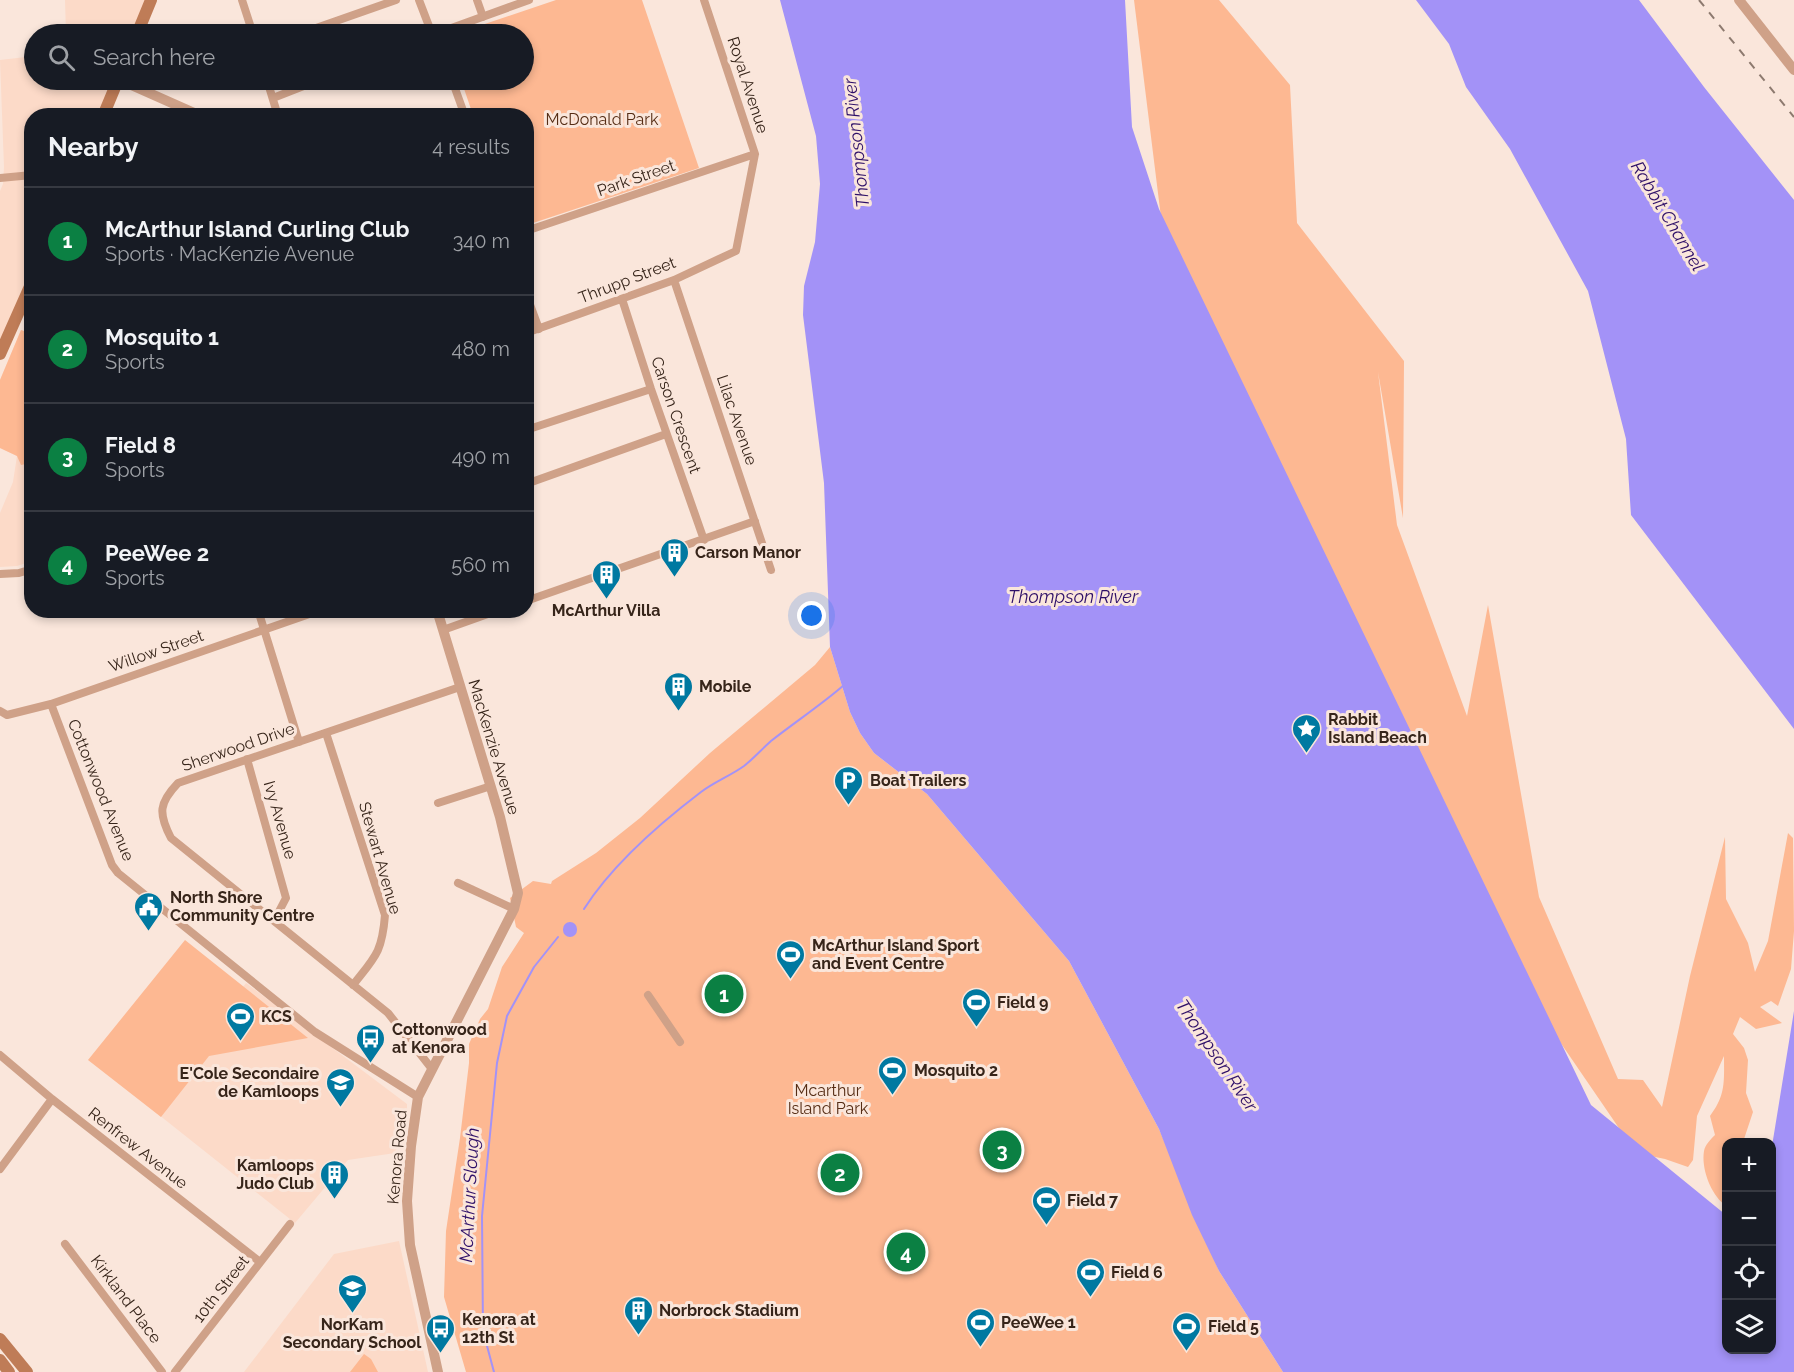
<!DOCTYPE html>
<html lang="en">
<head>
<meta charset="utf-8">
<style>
	:root { --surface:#171b24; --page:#20242c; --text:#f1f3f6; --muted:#9ea1a6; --line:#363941; --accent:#0b8043 }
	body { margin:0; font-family:Raleway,sans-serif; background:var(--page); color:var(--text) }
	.controls { position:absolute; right:18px; bottom:18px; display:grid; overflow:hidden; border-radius:12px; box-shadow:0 3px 9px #0003 }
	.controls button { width:54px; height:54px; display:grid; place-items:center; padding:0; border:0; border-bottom:2px solid var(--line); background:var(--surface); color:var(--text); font:30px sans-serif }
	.you { position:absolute; left:812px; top:616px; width:21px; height:21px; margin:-15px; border:4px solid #fff; border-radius:50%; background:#1a73e8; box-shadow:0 0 0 9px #1a73e833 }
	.badge { display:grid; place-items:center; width:39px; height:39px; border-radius:50%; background:var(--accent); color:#fff; font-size:20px; font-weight:700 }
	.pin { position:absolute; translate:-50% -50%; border:3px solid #fff; box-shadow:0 2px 6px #0006 }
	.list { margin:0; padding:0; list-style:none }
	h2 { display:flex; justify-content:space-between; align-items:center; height:78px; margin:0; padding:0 24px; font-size:26px }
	h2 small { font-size:20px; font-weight:400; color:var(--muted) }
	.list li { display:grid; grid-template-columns:39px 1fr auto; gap:18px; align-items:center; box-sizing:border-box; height:108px; padding:0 24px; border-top:2px solid var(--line) }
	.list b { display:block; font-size:22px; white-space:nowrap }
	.list p { margin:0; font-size:20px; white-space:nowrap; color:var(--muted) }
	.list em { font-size:20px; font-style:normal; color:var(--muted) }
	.icon { flex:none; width:33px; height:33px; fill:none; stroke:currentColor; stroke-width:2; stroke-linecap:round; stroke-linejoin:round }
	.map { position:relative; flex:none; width:1794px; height:1372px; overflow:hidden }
	.search { position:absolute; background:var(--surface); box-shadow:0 3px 9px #0003; left:24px; top:24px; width:510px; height:66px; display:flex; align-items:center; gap:15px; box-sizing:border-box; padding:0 21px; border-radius:33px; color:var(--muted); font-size:22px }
	.panel { position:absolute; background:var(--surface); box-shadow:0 3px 9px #0003; left:24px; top:108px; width:510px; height:510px; border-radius:24px }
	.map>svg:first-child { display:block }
</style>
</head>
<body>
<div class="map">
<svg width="1794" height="1372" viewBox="0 0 1794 1372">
	<rect width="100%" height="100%" fill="#fae6db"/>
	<path fill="#fcdac8" d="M65 0H151L137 34H66Z
		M34 56V80H118L103 115 32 116 31 282 0 354V191L3 184 4 167 0 60Z
		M21 330 32 334V561L17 566 0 567V513L13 482 17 456 0 448V380Z
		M246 983 407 1104V1121L395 1153 348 1160 295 1223 149 1107Z
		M399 1241 428 1372H244L334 1254Z"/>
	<path fill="#fdb892" d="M556 0H642L699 168 527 225 526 116 473 115 461 80H524V34H455Z
		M1134 0H1219L1290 85 1297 223 1404 361 1403 518 1378 372 1397 525 1467 716 1488 605 1539 897 1618 1079 1643 1080 1662 1107 1690 976 1725 837 1726 899 1748 943 1755 972 1768 941 1788 833 1793 838 1794 931 1791 969 1778 1006 1771 1001 1760 1007 1782 1023 1756 1029 1740 1017 1733 1034 1744 1048 1748 1060 1746 1093 1753 1112 1743 1142H1726V1206C1711 1195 1701 1169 1704 1151 1705 1145 1711 1139 1715 1135L1710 1116C1726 1095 1724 1081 1724 1056L1697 1116 1693 1160 1688 1167 1665 1159 1636 1153 1532 1001 1178 354Z
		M21 330 32 334 31 463 21 465 17 456 0 448V380Z
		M830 647 850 712 860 733 874 753 927 794 1069 961 1159 1129 1219 1271 1283 1372H466L444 1297 446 1231 460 1138 469 1063V1044L480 1019 488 1009 502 967 524 933 516 927 510 898 533 881 551 884 552 881 596 853 640 818 710 753 815 665Z
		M185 940 308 1038 209 1056 161 1117 88 1060Z
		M364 1354 371 1359 378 1372H350Z"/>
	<path fill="#a392f7" d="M780 0H1125L1132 127 1159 209 1591 1105 1726 1215V1350H1772V1146L1794 1011V1372H1283L1219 1271 1192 1215 1159 1129 1069 961 927 794 874 753 860 733 850 712 830 647 824 483 803 315 804 286 815 242 820 184 816 136Z
		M1416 0H1639L1704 87 1794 200V729L1631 515 1626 439 1588 291 1510 149 1466 87 1449 44Z"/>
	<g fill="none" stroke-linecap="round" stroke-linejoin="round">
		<path stroke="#a392f7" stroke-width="2" d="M584 909C612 865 659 824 701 792 714 782 730 776 744 766 754 758 762 749 771 741 795 722 821 705 844 685
			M494 1372 483 1331 482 1216 497 1063 507 1016 534 967 558 937"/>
		<path stroke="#a392f7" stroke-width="14" d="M570 930V929"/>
		<path stroke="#cfa188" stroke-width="8" d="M242 0 253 34
			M419 0 432 34
			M477 0 483 17
			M299 34 396 0
			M435 34 529 0
			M267 80 278 116
			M452 80 465 116
			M273 98 319 80
			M0 178 32 175
			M526 231 755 154
			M674 280 771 570
			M526 294 539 329
			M622 299 651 389 704 540
			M526 333 674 280 736 251 755 154 704 0
			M526 430 651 389
			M526 484 666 434
			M0 574 19 573 32 569
			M526 601 755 521
			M258 610 299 742
			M443 630 499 610
			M51 704 112 865 118 873 315 1032 418 1097
			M0 711 7 715 51 704 321 610
			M326 733 385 915C382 953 375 957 353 985
			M247 759 286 898 274 921
			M438 803 491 786
			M458 883 514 909
			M648 995 680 1042
			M0 1055 52 1099 260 1262
			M432 1069 388 1013 171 838C158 813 159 803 178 783L460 687
			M0 1169 52 1099
			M65 1244 162 1372
			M175 1372 290 1224"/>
		<path stroke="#cfa188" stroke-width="10" d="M1739 0 1794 70
			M120 80 201 116
			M437 610 500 817 518 893 514 909 418 1097 411 1146 407 1201 410 1245 438 1372"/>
		<path stroke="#bf7c57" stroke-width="12" d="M137 34 151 0
			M103 116 118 80
			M0 354 32 282
			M0 1339 27 1372
			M0 1360 9 1372"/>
		<path stroke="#8d7a6f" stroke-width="2" stroke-dasharray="8 8" stroke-linecap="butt" d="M1699 0 1794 117
			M250 116 252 113"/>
	</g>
	<defs>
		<symbol id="building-pin" viewBox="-11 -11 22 30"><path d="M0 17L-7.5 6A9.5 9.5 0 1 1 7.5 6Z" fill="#0079a1" stroke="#fae6db"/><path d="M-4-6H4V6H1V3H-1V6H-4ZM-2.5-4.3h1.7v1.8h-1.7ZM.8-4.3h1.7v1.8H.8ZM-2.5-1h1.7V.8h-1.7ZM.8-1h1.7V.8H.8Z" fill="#fff"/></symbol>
		<symbol id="sight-pin" viewBox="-11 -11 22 30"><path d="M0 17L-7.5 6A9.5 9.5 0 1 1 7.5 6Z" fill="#0079a1" stroke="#fae6db"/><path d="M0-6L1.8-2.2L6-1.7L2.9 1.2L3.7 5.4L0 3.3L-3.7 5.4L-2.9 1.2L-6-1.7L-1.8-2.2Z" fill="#fff"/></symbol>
		<symbol id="parking-pin" viewBox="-11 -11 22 30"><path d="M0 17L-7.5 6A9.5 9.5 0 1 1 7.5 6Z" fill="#0079a1" stroke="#fae6db"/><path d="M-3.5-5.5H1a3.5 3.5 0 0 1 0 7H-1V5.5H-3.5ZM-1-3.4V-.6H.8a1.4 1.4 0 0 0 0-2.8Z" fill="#fff"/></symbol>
		<symbol id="civic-pin" viewBox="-11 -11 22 30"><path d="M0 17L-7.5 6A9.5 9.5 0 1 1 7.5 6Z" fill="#0079a1" stroke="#fae6db"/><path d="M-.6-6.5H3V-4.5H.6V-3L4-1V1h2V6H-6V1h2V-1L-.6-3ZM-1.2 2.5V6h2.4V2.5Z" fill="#fff"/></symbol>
		<symbol id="stadium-pin" viewBox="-11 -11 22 30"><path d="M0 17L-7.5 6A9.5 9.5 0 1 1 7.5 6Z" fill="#0079a1" stroke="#fae6db"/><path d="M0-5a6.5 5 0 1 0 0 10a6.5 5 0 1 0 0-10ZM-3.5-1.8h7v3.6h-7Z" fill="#fff"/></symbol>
		<symbol id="bus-pin" viewBox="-11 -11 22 30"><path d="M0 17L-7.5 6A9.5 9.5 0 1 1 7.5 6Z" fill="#0079a1" stroke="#fae6db"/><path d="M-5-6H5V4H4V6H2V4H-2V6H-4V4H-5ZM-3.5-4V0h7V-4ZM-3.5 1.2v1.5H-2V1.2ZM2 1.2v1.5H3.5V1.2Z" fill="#fff"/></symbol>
		<symbol id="school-pin" viewBox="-11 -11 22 30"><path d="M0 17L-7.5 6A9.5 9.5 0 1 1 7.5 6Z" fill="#0079a1" stroke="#fae6db"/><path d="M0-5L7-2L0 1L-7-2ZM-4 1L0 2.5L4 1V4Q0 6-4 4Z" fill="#fff"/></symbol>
	</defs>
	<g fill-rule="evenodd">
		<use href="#building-pin" x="658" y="536" width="33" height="45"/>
		<use href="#building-pin" x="590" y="558" width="33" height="45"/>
		<use href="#building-pin" x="662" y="670" width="33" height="45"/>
		<use href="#sight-pin" x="1290" y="712" width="33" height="45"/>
		<use href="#parking-pin" x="832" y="764" width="33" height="45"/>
		<use href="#civic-pin" x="132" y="890" width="33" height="45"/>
		<use href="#stadium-pin" x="774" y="938" width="33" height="45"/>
		<use href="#stadium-pin" x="960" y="986" width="33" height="45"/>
		<use href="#stadium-pin" x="224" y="1000" width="33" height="45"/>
		<use href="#bus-pin" x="354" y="1022" width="33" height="45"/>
		<use href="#stadium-pin" x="876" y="1054" width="33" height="45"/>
		<use href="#school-pin" x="324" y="1066" width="33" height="45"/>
		<use href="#building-pin" x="318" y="1158" width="33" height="45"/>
		<use href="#stadium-pin" x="1030" y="1184" width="33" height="45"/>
		<use href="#stadium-pin" x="1074" y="1256" width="33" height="45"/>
		<use href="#school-pin" x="336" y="1272" width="33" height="45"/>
		<use href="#building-pin" x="622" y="1294" width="33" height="45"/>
		<use href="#stadium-pin" x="964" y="1306" width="33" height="45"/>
		<use href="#stadium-pin" x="1170" y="1310" width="33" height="45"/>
		<use href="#bus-pin" x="424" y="1312" width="33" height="45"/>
	</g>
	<g text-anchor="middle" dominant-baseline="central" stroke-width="6" stroke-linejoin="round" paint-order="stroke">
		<g font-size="16" fill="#37251a" stroke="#fae6db">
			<text transform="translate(748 85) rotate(72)">Royal Avenue</text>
			<text transform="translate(636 178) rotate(-19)">Park Street</text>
			<text transform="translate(627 280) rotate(-21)">Thrupp Street</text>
			<text transform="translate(676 415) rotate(71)">Carson Crescent</text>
			<text transform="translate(737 420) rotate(71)">Lilac Avenue</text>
			<text transform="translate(156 651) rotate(-19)">Willow Street</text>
			<text transform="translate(238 747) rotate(-19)">Sherwood Drive</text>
			<text transform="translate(494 747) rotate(73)">MacKenzie Avenue</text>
			<text transform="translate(101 790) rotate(68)">Cottonwood Avenue</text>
			<text transform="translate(280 820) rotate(74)">Ivy Avenue</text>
			<text transform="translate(380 858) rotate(74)">Stewart Avenue</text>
			<text transform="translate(138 1148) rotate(38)">Renfrew Avenue</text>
			<text transform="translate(397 1157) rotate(-85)">Kenora Road</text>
			<text transform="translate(221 1289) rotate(-52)">10th Street</text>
			<text transform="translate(126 1299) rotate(53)">Kirkland Place</text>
		</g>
		<g font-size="16" fill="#562d15" stroke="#fae6db">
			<text x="602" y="119">McDonald Park</text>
			<text x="828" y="1090">Mcarthur<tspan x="828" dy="18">Island Park</tspan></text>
		</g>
		<g font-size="16" font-weight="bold" fill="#37251a" stroke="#fae6db" text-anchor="start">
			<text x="695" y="552">Carson Manor</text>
			<text x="606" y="610" text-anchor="middle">McArthur Villa</text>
			<text x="699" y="686">Mobile</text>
			<text x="1328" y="719">Rabbit<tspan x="1328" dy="18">Island Beach</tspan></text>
			<text x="870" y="780">Boat Trailers</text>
			<text x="170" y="897">North Shore<tspan x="170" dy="18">Community Centre</tspan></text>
			<text x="812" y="945">McArthur Island Sport<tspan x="812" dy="18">and Event Centre</tspan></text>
			<text x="997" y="1002">Field 9</text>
			<text x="261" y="1016">KCS</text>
			<text x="392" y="1029">Cottonwood<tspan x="392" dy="18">at Kenora</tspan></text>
			<text x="914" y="1070">Mosquito 2</text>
			<text x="319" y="1073" text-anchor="end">E'Cole Secondaire<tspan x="319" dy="18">de Kamloops</tspan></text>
			<text x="314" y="1165" text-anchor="end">Kamloops<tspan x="314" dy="18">Judo Club</tspan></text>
			<text x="1067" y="1200">Field 7</text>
			<text x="1111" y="1272">Field 6</text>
			<text x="659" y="1310">Norbrock Stadium</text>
			<text x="462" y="1319">Kenora at<tspan x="462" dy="18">12th St</tspan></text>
			<text x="1001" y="1322">PeeWee 1</text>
			<text x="352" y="1324" text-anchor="middle">NorKam<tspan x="352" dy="18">Secondary School</tspan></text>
			<text x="1208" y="1326">Field 5</text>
		</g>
		<g font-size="18" font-style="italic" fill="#2e0f68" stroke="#fae6db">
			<text transform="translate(856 143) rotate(-96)">Thompson River</text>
			<text transform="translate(1668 216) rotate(59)">Rabbit Channel</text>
			<text x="1073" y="596">Thompson River</text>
			<text transform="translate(1217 1055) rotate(56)">Thompson River</text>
			<text transform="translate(469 1195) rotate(-87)">McArthur Slough</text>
		</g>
	</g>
</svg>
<div class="controls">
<button>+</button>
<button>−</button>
<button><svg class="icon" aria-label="locate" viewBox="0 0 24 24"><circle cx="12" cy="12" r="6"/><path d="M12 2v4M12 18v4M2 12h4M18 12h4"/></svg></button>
<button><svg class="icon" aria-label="layers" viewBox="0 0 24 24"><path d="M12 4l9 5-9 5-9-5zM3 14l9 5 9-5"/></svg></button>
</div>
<div class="you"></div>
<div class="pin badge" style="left:724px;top:994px">1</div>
<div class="pin badge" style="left:840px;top:1173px">2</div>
<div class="pin badge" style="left:1002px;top:1150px">3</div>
<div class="pin badge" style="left:906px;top:1252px">4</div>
<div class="search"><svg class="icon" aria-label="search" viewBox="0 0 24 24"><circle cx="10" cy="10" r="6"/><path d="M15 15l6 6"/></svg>Search here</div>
<section class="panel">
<h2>Nearby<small>4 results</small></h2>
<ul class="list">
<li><span class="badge">1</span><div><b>McArthur Island Curling Club</b><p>Sports · MacKenzie Avenue</p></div><em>340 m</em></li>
<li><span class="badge">2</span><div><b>Mosquito 1</b><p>Sports</p></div><em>480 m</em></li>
<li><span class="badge">3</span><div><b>Field 8</b><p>Sports</p></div><em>490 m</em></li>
<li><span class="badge">4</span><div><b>PeeWee 2</b><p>Sports</p></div><em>560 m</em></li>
</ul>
</section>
</div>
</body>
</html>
